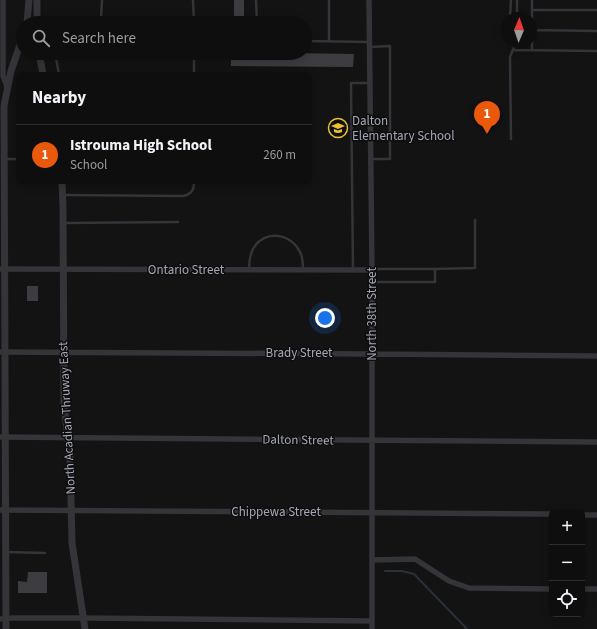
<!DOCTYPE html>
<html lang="en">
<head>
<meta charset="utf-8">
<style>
	:root { --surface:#0e0e0f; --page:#171718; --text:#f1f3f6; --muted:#9b9c9e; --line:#2e2e2f; --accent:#ea580c }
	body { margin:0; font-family:"Source Sans 3",sans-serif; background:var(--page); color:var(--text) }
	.controls { position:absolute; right:12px; bottom:12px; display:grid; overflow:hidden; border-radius:6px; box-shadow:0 2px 10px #0003 }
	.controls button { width:36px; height:36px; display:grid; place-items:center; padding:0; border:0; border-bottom:1px solid var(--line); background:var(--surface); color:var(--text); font:20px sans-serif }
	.compass { position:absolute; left:501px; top:12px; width:36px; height:36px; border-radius:50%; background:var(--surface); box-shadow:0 2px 10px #0003; rotate:2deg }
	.you { position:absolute; left:325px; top:318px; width:14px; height:14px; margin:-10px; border:3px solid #fff; border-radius:50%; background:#1a73e8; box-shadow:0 0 0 6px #1a73e833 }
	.badge { display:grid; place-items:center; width:26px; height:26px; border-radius:50%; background:var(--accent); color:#fff; font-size:13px; font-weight:700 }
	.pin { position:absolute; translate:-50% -33px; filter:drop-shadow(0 1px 2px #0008) }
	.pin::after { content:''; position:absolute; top:21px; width:14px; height:12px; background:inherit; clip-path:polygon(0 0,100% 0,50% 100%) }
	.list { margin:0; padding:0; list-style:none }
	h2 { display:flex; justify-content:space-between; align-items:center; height:52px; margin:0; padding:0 16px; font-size:17px }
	h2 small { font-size:13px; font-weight:400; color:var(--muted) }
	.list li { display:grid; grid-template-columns:26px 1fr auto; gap:12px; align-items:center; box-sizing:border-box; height:60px; padding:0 16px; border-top:1px solid var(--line) }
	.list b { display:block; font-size:15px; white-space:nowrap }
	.list p { margin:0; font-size:13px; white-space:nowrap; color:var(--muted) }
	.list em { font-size:13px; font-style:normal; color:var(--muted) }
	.icon { flex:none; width:22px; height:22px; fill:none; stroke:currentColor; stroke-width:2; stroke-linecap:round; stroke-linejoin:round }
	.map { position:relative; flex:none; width:597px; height:629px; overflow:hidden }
	.search { position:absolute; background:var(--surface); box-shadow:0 2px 10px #0003; left:16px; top:16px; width:296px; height:44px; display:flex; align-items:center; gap:10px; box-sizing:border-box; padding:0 14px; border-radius:22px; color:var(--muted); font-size:15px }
	.panel { position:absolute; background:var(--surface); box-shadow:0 2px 10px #0003; left:16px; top:72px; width:296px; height:112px; border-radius:6px }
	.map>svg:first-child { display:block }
</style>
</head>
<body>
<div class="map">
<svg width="597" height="629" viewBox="0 0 597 629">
	<rect width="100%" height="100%" fill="#131314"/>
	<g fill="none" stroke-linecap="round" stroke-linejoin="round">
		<path stroke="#293038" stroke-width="2" d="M385 571H402L414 574 467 629"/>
	</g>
	<path fill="#3d3d41" d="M234 0H244V23H234Z
		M291 53 354 54 353 67 231 66V54Z
		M27 286H38V301H27Z
		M28 572H47V593H18V581L27 582Z"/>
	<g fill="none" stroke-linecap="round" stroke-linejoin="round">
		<path stroke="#343439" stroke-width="2.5" d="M102 0 101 18 194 17
			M193 0 194 23
			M256 0 257 23
			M329 0V41
			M517 0V18
			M532 0V10H597
			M532 10V50
			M510 18 511 0
			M532 30 597 31
			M305 41 368 42
			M510 42V44L514 47 518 45V42
			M370 47 390 46V159H371
			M513 50 597 51
			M55 53 59 74
			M194 53V74
			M511 139 510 57 514 47
			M5 159H18
			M63 195 183 196C191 194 194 191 194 182
			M64 223 178 222
			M435 269 475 268V220
			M249 270C249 262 250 255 253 249 264 229 291 233 300 252 303 257 303 264 303 270
			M353 270 351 83H370
			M372 282H435V269H372
			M6 552 45 553"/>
		<path stroke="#343439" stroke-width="5.5" d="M3 0V76L7 86
			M369 0 372 269V629
			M0 269 372 270
			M0 352 372 354 597 356
			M0 437 597 442
			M0 510 552 514
			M582 515H597
			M373 560 415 559 449 581 469 588 552 589
			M582 589H597
			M0 619 12 618H83L372 621"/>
		<path stroke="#343439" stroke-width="7" d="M37 0V23
			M27 23 29 0
			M39 53 43 74
			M62 182 63 207 64 405 70 455 72 543 85 629
			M6 629 4 106 11 71 23 36"/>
	</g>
	<defs>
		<symbol id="school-ring" viewBox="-11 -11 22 22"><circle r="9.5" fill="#0e0e0f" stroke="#edc031" stroke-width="1.5"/><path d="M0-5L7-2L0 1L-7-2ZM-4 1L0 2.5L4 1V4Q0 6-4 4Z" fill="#edc031"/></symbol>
	</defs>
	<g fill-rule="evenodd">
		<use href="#school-ring" x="327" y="117" width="22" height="22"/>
	</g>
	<g text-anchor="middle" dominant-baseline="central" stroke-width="3" stroke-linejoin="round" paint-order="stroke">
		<g font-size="13" fill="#a4a8b4" stroke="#0e0e0f" text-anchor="start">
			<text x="352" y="121">Dalton<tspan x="352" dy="15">Elementary School</tspan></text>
		</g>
		<g font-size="13" fill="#a4a8b4" stroke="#0e0e0f">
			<text x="186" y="270">Ontario Street</text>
			<text transform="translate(372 314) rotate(-90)">North 38th Street</text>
			<text x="299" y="353">Brady Street</text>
			<text transform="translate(67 418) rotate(-93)">North Acadian Thruway East</text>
			<text transform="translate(298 440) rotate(1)">Dalton Street</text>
			<text x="276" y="512">Chippewa Street</text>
		</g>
	</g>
</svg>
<div class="controls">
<button>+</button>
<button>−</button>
<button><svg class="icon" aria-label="locate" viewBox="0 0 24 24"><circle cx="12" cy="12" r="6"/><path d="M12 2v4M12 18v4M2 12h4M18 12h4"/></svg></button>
</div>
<svg class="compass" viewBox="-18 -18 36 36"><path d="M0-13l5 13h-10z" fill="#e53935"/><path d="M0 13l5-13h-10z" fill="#9b9c9e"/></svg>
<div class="you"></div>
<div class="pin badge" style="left:487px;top:134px">1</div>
<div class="search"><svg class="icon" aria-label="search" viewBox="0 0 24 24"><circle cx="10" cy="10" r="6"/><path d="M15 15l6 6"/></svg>Search here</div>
<section class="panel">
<h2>Nearby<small></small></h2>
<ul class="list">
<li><span class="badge">1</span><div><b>Istrouma High School</b><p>School</p></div><em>260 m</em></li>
</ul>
</section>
</div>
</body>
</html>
